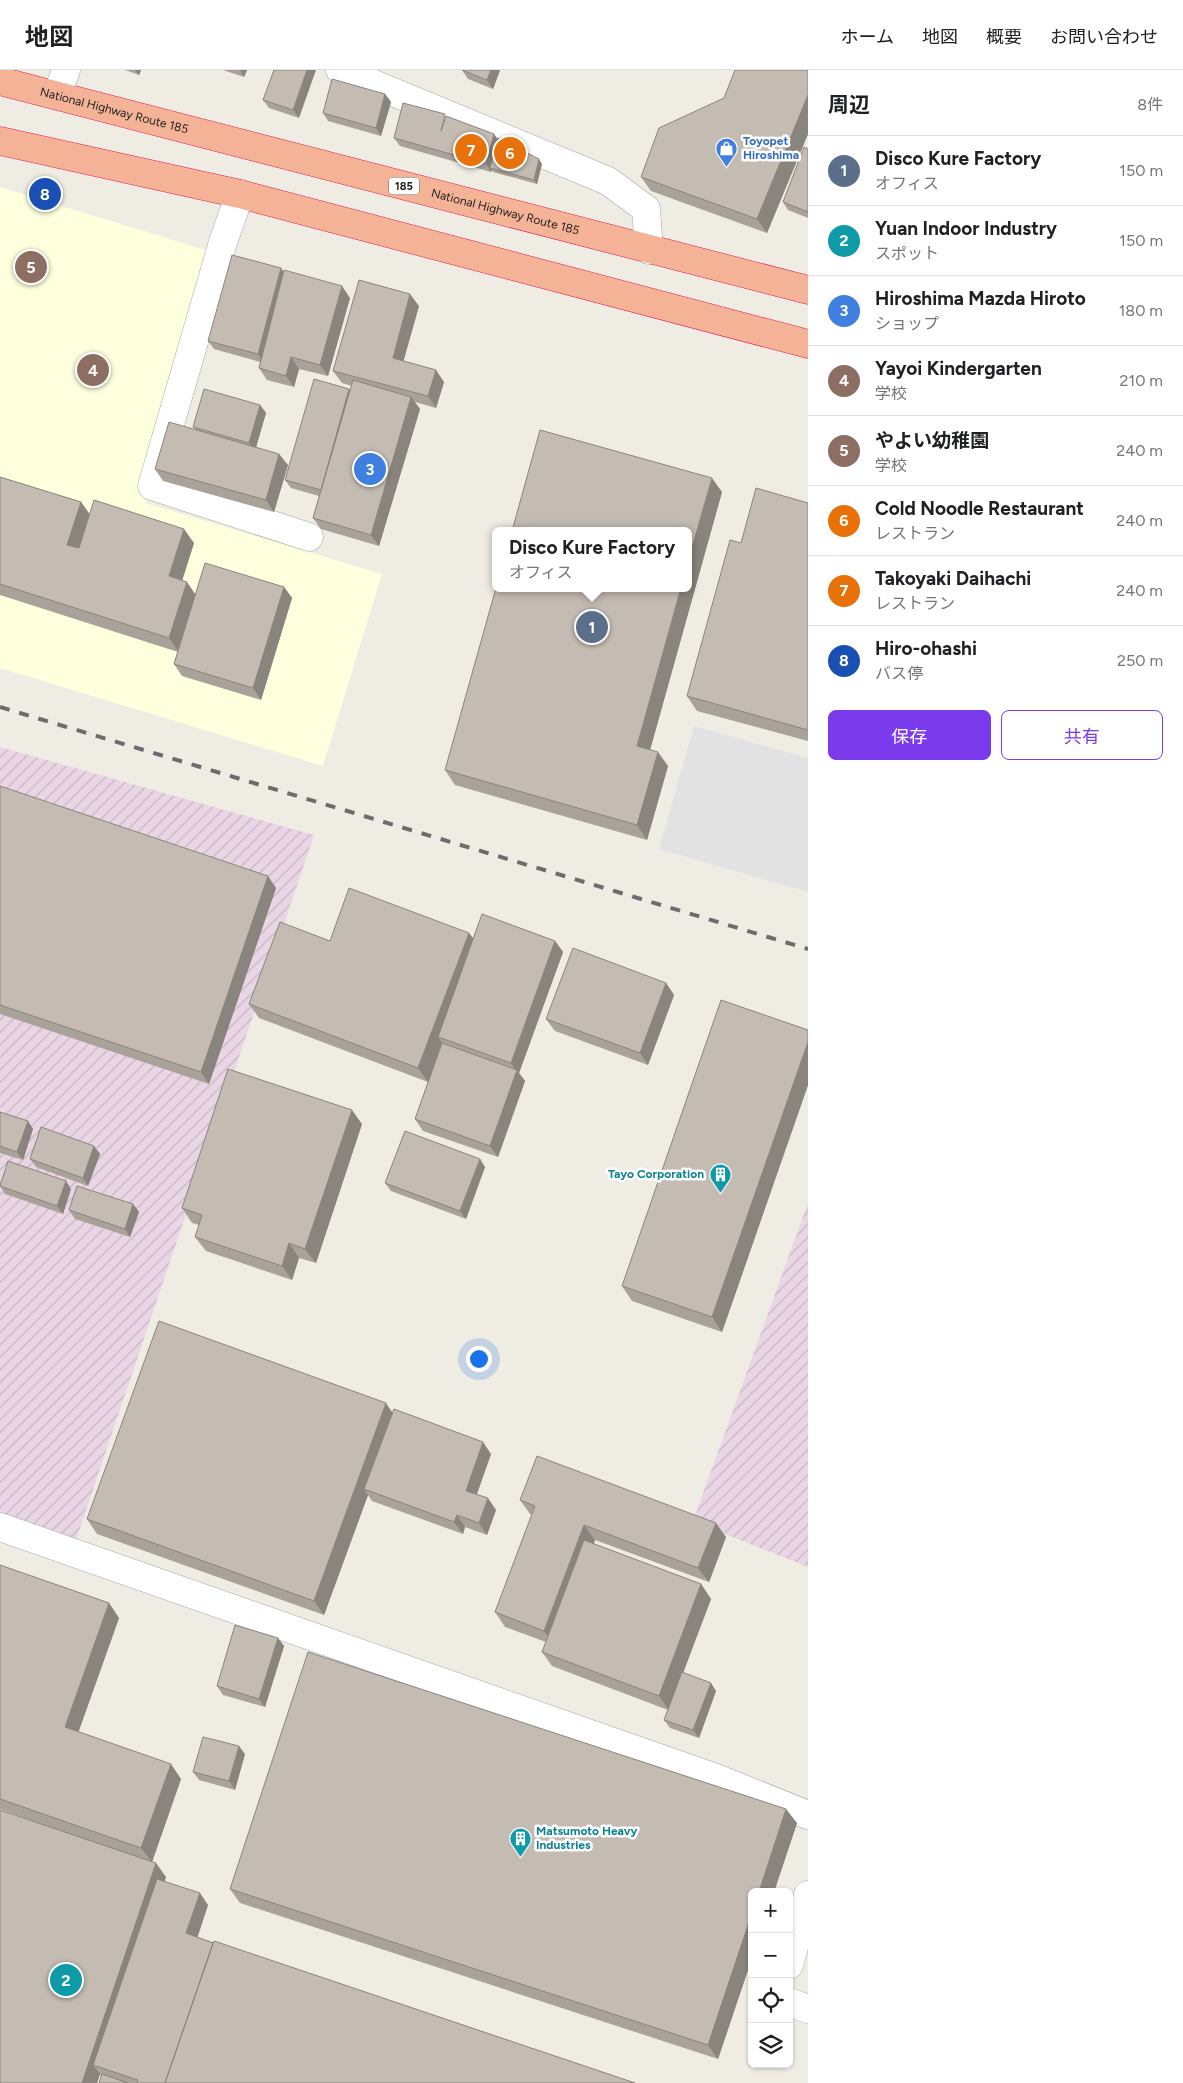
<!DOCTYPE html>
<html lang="ja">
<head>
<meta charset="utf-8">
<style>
	:root { --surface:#fff; --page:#f2f2f2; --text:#202124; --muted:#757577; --line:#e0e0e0; --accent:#7c3aed }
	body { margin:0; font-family:Figtree,"Noto Sans JP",sans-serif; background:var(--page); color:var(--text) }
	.controls { position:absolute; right:15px; bottom:15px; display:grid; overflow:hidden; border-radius:8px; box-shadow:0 1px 4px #0004 }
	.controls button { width:45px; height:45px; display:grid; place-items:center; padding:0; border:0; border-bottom:1px solid var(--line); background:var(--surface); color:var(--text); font:25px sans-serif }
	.you { position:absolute; left:478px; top:1288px; width:18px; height:18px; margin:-12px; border:4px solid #fff; border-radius:50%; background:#1a73e8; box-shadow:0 0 0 8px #1a73e833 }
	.badge { display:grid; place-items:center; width:32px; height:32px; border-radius:50%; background:var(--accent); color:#fff; font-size:16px; font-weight:700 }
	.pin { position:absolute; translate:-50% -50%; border:2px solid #fff; box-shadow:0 1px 5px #0006 }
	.popup { position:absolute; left:492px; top:457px; width:200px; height:65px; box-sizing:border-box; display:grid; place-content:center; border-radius:8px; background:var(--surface); filter:drop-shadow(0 1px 4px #0005); font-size:16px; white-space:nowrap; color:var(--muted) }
	.popup b { font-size:19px; color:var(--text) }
	.popup::after { content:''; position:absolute; left:50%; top:100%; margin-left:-10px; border:10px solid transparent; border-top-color:var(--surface) }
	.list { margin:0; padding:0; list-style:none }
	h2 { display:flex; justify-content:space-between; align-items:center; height:65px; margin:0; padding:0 20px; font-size:21px }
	h2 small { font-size:16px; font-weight:400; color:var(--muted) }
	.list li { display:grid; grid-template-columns:32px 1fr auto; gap:15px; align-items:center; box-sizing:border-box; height:70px; padding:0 20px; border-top:1px solid var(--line) }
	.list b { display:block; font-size:19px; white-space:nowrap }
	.list p { margin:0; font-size:16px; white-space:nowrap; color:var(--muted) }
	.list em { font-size:16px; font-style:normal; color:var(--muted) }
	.actions { display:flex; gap:10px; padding:15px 20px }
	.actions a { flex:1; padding:11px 0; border:1px solid var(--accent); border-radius:8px; text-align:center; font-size:18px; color:var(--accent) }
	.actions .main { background:var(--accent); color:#fff }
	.icon { flex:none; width:28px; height:28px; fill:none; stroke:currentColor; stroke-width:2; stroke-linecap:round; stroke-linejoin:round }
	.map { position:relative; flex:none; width:808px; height:2013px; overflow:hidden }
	header { display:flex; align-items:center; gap:30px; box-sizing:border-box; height:70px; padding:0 25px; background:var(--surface); border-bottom:1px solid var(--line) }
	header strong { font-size:24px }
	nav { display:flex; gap:28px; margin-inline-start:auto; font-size:18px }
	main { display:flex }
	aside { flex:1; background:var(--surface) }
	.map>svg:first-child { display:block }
</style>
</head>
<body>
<header>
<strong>地図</strong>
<nav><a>ホーム</a><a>地図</a><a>概要</a><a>お問い合わせ</a></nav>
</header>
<main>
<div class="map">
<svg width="808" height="2013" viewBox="0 0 808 2013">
	<defs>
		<pattern id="industrial-furrows" width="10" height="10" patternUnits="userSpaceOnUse" patternTransform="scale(1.25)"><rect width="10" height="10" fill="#e9d5e4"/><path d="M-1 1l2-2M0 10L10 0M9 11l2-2" fill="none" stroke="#c7b6c3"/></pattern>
	</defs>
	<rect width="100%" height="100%" fill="#efece4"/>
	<path fill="url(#industrial-furrows)" d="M0 677 314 765 76 1470 0 1444Z
		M808 1133V1497L693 1451Z"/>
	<path fill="#fdffdd" d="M0 117 222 185 146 433 382 504 323 696 0 598Z"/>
	<path fill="#e2e2e2" d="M694 656 808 688V822L659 779Z"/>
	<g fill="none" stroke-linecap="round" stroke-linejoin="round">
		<defs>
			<path id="minor" d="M340 0 608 111 646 139 649 180
				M57 25 66 0
				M240 124 223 172 152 416 309 467
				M0 1457 716 1708 808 1745
				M789 1895 808 1825
				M789 1932 808 1939"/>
			<g id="trunk">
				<path id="s1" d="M0 11 808 220"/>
				<path d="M0 71 240 124 808 274"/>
			</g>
		</defs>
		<use href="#minor" stroke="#a5a5a5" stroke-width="29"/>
		<use href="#trunk" stroke="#e01e53" stroke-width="29"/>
		<use href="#minor" stroke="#fff" stroke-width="28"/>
		<use href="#trunk" stroke="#f4b296" stroke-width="28"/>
		<path stroke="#6c6c6c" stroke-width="4" stroke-dasharray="10 10" stroke-linecap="butt" d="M0 637 808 879"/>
	</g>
	<path fill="#a9a29a" d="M125 0H141L139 5Z
		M223 0H247L244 7Z
		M274 0 299 48 269 38 263 30Z
		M462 0H500L493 19 468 9Z
		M808 0V64L767 163 651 121 641 107 724 28Z
		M385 24 391 32 381 66 328 51 323 43Z
		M394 68 498 69 542 94 537 114 493 102 492 100 491 102 400 76Z
		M808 79V148L788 140 783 132Z
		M283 201 350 228 328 306 299 299 294 317 267 310 259 298 260 292 214 279 208 271Z
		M419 236 403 291 444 312 436 338 415 332 420 339 379 476 321 459 313 448 319 426 291 418 285 410 350 320 352 316 342 313 333 301Z
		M260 335 266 343 256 377 288 395 274 442 163 411 155 399 196 360 193 357Z
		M0 407 81 432 90 444 194 473 182 511 195 524 284 517 292 528 261 630 182 606 174 594 178 582 0 525Z
		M722 422 650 680 668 696 647 770 455 715 445 700Z
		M808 433V671L697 641 687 626 741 473Z
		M0 716 276 818 209 1014 0 944Z
		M473 869 555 871 563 882 519 1003 525 1011 498 1087 423 1061 415 1049 428 1012 259 948 249 934 330 871Z
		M666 913 674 925 648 995 555 961 546 949Z
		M808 960V1015L722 1262 632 1231 622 1216Z
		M0 1042 33 1059 23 1090 0 1083Z
		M362 1054 316 1193 299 1188 292 1210 206 1181 195 1167 199 1155 192 1153 182 1138Z
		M94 1076 100 1084 88 1116 36 1097 30 1089Z
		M485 1097 466 1149 391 1121 385 1113Z
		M0 1115 71 1119 63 1144 5 1124 0 1116Z
		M133 1134 139 1142 130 1167 75 1149 69 1140Z
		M392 1342 491 1384 477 1424 496 1440 487 1465 465 1457 463 1464 372 1431 368 1425 324 1545 97 1464 87 1449Z
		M520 1430 726 1467 709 1512 595 1470 593 1474 701 1514 711 1529 683 1603 716 1621 699 1668 670 1658 664 1650 668 1640 552 1596 542 1582 546 1572 505 1557 495 1542 532 1445 530 1444Z
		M0 1495 109 1533 119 1548 78 1662 181 1709 152 1792 166 1807 164 1811 208 1835 197 1867 635 2013H99L101 2006 100 2004 97 2013H0L52 1758 0 1739Z
		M278 1568 284 1576 265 1637 223 1625 217 1616Z
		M245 1684 235 1720 199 1710 193 1702Z
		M797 1753 774 1822H752V1888L718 1989 240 1833 230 1819Z"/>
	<path fill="#89847d" d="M135 0H141L139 5Z
		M240 0H247L244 7Z
		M307 0H316L299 48 293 40Z
		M491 0H500L493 19 487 10Z
		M385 24 391 32 381 66 376 58Z
		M808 25V64L767 163 757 149Z
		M494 64 500 72 490 98 492 100 491 102 486 94Z
		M539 89 542 94 537 114 534 110Z
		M281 198 287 207 263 293 258 284Z
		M342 216 350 228 328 306 320 295Z
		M410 224 419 236 401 300 393 288Z
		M291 287 299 299 294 317 286 306Z
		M436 300 444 312 436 338 428 326Z
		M349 319 355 327 321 420Z
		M411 327 420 339 379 476 371 465Z
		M260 335 266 343 255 381 249 373Z
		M279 384 288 395 274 442 266 430Z
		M712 408 722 422 647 691 637 676 681 518H688V492Z
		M81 432 91 447 77 489 67 475Z
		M184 459 194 473 179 520 169 506Z
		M187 512 197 527 179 582 169 568Z
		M284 517 292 528 261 630 253 618Z
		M658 682 668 696 647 770 637 755Z
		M268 806 276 818 209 1014 201 1002Z
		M469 863 480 877 438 967 443 974 428 1012 418 998Z
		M555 871 563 882 519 1003 525 1011 498 1087 490 1076 516 1001 511 993Z
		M666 913 674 925 648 995 640 983Z
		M808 972V1015L722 1262 712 1247Z
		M352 1040 362 1054 316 1193 305 1179Z
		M28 1051 33 1059 23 1090 17 1082Z
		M94 1076 100 1084 88 1116 83 1108Z
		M480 1089 485 1097 466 1149 460 1141Z
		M66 1111 71 1119 63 1144 57 1136Z
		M133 1134 139 1142 130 1167 125 1159Z
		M289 1173 299 1188 292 1210 282 1196Z
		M386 1333 396 1348 364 1419 368 1425 324 1545 314 1531Z
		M483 1372 491 1384 474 1432 466 1421Z
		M488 1428 496 1440 487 1465 479 1453Z
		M457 1445 465 1457 463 1464 454 1452Z
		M716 1453 726 1467 709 1512 698 1498Z
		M584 1455 595 1470 554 1575 544 1561Z
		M701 1514 711 1529 669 1640 659 1626Z
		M109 1533 119 1548 75 1672 65 1657Z
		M278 1568 284 1576 265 1637 259 1629Z
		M711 1613 716 1621 699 1668 693 1660Z
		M239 1676 245 1684 235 1720 229 1711Z
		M171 1694 181 1709 152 1792 141 1778Z
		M786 1739 797 1753 774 1822H759Z
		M156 1793 166 1807 102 1998 93 1995 100 2004 97 2013H82Z
		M200 1823 208 1835 195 1875 186 1863Z
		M752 1843V1888L718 1989 708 1975Z"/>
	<path fill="#c4bcb3" stroke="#89847d" d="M274 0H307L293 40 263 30Z
		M462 0H491L487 10Z
		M735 0H808V25L757 149 641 107 659 58 724 28Z
		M332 9 385 24 376 58 323 43Z
		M403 33 445 44 441 61 446 46 494 64 486 94 394 68Z
		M498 68 539 89 534 110 490 98Z
		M804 77 808 79V142L783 132Z
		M232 185 281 198 258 284 208 271Z
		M284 200 342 216 320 295 291 287 286 306 259 298Z
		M359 210 410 224 393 288 436 300 428 326 333 301Z
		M314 309 349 319 321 420 285 410Z
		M353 310 411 327 371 465 313 448Z
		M204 319 260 335 249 373 193 357Z
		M169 352 279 384 266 430 155 399Z
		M540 360 712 408 688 492V461H512Z
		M0 407 81 432 67 475 79 478 94 430 184 459 169 506 187 512 169 568 0 514Z
		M756 418 808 433V660L687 626 730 470 741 473Z
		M205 493 284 517 253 618 174 594Z
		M496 518H681L637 676 658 682 637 755 445 700Z
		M0 716 268 806 201 1002 0 935Z
		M349 818 469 863 418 998 249 934 280 852 330 871Z
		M482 844 555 871 511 993 438 967Z
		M573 878 666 913 640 983 546 949Z
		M721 930 808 960V972L712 1247 622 1216Z
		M442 973 517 1000 490 1076 415 1049Z
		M228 999 352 1040 305 1179 289 1173 282 1196 195 1167 202 1145 182 1138Z
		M0 1042 28 1051 17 1082 0 1076Z
		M41 1057 94 1076 83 1108 30 1089Z
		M405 1061 480 1089 460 1141 385 1113Z
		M8 1091 66 1111 57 1136 0 1116Z
		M77 1116 133 1134 125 1159 69 1140Z
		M159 1251 386 1333 314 1531 87 1449Z
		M394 1339 483 1372 466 1421 488 1428 479 1453 457 1445 454 1452 364 1419Z
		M537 1386 716 1453 698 1498 584 1455 544 1561 495 1542 535 1436 520 1430Z
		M584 1470 701 1514 659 1626 542 1582Z
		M0 1495 109 1533 65 1657 171 1694 141 1778 0 1729Z
		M235 1555 278 1568 259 1629 217 1616Z
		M308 1582 786 1739 759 1822H752V1843L708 1975 230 1819Z
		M682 1602 711 1613 693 1660 664 1650Z
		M203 1667 239 1676 229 1711 193 1702Z
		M0 1740 156 1793 82 2013H0Z
		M157 1809 200 1823 186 1863 213 1873 165 2013H137L138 2010 93 1995Z
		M214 1871 635 2013H165Z
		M102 2004 128 2013H99Z"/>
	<defs>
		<symbol id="shop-pin" viewBox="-11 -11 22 30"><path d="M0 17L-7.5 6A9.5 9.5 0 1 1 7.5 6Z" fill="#3f7fe0" stroke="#fff"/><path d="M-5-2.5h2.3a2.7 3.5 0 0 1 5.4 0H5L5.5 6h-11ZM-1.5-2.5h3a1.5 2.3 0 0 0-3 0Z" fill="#fff"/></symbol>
		<symbol id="building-pin" viewBox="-11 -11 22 30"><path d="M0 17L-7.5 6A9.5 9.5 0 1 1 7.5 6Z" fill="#0f9aa8" stroke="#fff"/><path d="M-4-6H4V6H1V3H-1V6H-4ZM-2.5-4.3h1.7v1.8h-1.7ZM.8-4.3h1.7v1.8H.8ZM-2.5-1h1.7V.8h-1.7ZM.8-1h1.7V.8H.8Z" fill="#fff"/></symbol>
	</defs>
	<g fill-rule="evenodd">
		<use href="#shop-pin" x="714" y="66" width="25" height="34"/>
		<use href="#building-pin" x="708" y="1092" width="25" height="34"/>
		<use href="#building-pin" x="508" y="1756" width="25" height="34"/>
	</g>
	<g text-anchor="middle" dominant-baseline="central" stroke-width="5" stroke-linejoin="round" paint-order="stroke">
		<rect fill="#fff" stroke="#626262" stroke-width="1" x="389" y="107.5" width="30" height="17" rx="4"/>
		<g font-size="11" font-weight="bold" fill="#1e1e1e">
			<text x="404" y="116">185</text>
		</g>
		<g font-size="12" fill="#1e1e1e" stroke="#fff">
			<text stroke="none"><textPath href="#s1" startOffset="118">National Highway Route 185</textPath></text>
			<text stroke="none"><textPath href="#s1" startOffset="522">National Highway Route 185</textPath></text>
		</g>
		<g font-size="12" font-weight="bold" fill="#366cbe" stroke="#fff" text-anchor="start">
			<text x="743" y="71">Toyopet<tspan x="743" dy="14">Hiroshima</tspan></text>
		</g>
		<g font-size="12" font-weight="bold" fill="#0d838f" stroke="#fff" text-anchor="end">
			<text x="704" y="1104">Tayo Corporation</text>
			<text x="536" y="1761" text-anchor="start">Matsumoto Heavy<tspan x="536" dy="14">Industries</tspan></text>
		</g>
	</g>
</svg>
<div class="controls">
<button>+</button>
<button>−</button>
<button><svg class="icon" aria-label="locate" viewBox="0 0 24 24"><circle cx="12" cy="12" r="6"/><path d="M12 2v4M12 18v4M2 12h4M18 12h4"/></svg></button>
<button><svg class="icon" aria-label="layers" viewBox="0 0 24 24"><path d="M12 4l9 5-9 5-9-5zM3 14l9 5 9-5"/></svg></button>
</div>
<div class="you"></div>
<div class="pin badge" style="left:592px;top:557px;background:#5c6f8a">1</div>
<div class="popup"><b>Disco Kure Factory</b>オフィス</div>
<div class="pin badge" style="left:66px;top:1910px;background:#0f9aa8">2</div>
<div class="pin badge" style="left:370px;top:399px;background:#3f7fe0">3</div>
<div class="pin badge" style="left:93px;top:300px;background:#8d6e63">4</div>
<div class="pin badge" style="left:31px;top:197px;background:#8d6e63">5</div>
<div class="pin badge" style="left:510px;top:83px;background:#e8710a">6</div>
<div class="pin badge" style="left:471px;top:80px;background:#e8710a">7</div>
<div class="pin badge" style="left:45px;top:124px;background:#1a4fb4">8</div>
</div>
<aside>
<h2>周辺<small>8件</small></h2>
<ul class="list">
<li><span class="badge" style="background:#5c6f8a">1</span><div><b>Disco Kure Factory</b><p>オフィス</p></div><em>150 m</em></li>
<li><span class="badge" style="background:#0f9aa8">2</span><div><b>Yuan Indoor Industry</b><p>スポット</p></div><em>150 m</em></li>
<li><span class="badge" style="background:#3f7fe0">3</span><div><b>Hiroshima Mazda Hiroto</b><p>ショップ</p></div><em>180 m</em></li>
<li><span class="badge" style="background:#8d6e63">4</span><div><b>Yayoi Kindergarten</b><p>学校</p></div><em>210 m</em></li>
<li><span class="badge" style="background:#8d6e63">5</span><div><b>やよい幼稚園</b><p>学校</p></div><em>240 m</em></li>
<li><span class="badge" style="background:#e8710a">6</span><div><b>Cold Noodle Restaurant</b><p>レストラン</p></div><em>240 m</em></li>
<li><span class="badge" style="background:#e8710a">7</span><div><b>Takoyaki Daihachi</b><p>レストラン</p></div><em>240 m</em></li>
<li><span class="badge" style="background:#1a4fb4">8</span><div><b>Hiro-ohashi</b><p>バス停</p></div><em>250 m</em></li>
</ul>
<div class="actions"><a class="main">保存</a><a>共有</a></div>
</aside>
</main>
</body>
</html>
